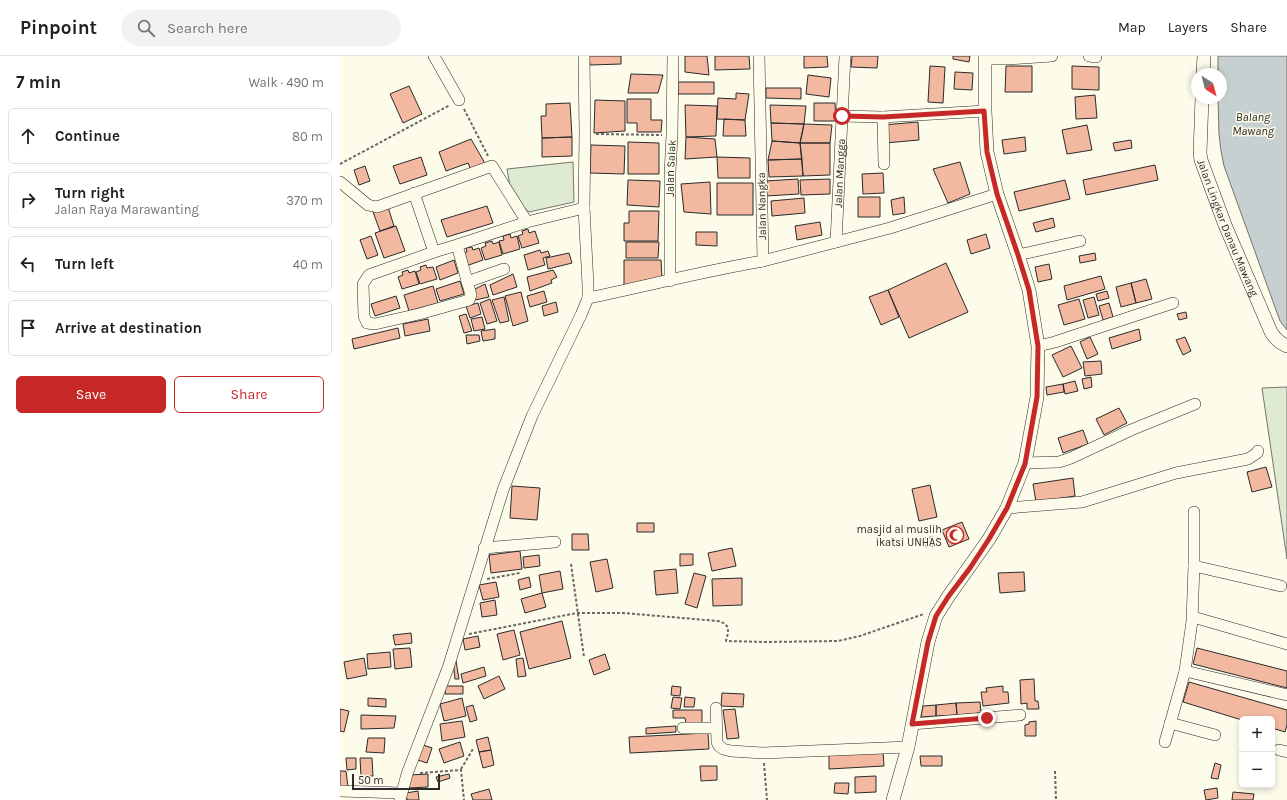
<!DOCTYPE html>
<html lang="en">
<head>
<meta charset="utf-8">
<style>
	:root { --surface:#fff; --page:#f2f2f2; --text:#202124; --muted:#757577; --line:#e0e0e0; --accent:#c62828 }
	body { margin:0; font-family:Karla,sans-serif; background:var(--page); color:var(--text) }
	.controls { position:absolute; right:12px; bottom:12px; display:grid; overflow:hidden; border-radius:6px; box-shadow:0 2px 6px #0003 }
	.controls button { width:36px; height:36px; display:grid; place-items:center; padding:0; border:0; border-bottom:1px solid var(--line); background:var(--surface); color:var(--text); font:20px sans-serif }
	.compass { position:absolute; left:851px; top:12px; width:36px; height:36px; border-radius:50%; background:var(--surface); box-shadow:0 2px 6px #0003; rotate:144deg }
	.scale { position:absolute; left:12px; bottom:10px; width:88px; box-sizing:border-box; padding-left:4px; border:2px solid #2b2b2b; border-top:0; font-size:11px; line-height:14px; white-space:nowrap; color:#2b2b2b; -webkit-text-stroke:3px #fdfbea; paint-order:stroke }
	.stop { position:absolute; width:12px; height:12px; margin:-9px; border:3px solid #c62828; border-radius:50%; background:#fff }
	.stop.end { background:#c62828; border-color:#fff; box-shadow:0 1px 4px #0008 }
	.list { margin:0; padding:0; list-style:none }
	h2 { display:flex; justify-content:space-between; align-items:center; height:52px; margin:0; padding:0 16px; font-size:17px }
	h2 small { font-size:13px; font-weight:400; color:var(--muted) }
	.list li { display:grid; grid-template-columns:26px 1fr auto; gap:12px; align-items:center; box-sizing:border-box; height:56px; margin:0 8px 8px; padding:0 8px; border:1px solid var(--line); border-radius:6px }
	.list b { display:block; font-size:15px; white-space:nowrap }
	.list p { margin:0; font-size:13px; white-space:nowrap; color:var(--muted) }
	.list em { font-size:13px; font-style:normal; color:var(--muted) }
	.actions { display:flex; gap:8px; padding:12px 16px }
	.actions a { flex:1; padding:9px 0; border:1px solid var(--accent); border-radius:6px; text-align:center; font-size:14px; color:var(--accent) }
	.actions .main { background:var(--accent); color:#fff }
	.icon { flex:none; width:22px; height:22px; fill:none; stroke:currentColor; stroke-width:2; stroke-linecap:round; stroke-linejoin:round }
	.map { position:relative; flex:none; width:947px; height:744px; overflow:hidden }
	header { display:flex; align-items:center; gap:24px; box-sizing:border-box; height:56px; padding:0 20px; background:var(--surface); border-bottom:1px solid var(--line) }
	header strong { font-size:19px }
	nav { display:flex; gap:22px; margin-inline-start:auto; font-size:14px }
	.search { width:280px; height:36px; background:var(--page); display:flex; align-items:center; gap:10px; box-sizing:border-box; padding:0 14px; border-radius:22px; color:var(--muted); font-size:15px }
	main { display:flex }
	aside { flex:1; background:var(--surface) }
	.map>svg:first-child { display:block }
</style>
</head>
<body>
<header>
<strong>Pinpoint</strong>
<div class="search"><svg class="icon" aria-label="search" viewBox="0 0 24 24"><circle cx="10" cy="10" r="6"/><path d="M15 15l6 6"/></svg>Search here</div>
<nav><a>Map</a><a>Layers</a><a>Share</a></nav>
</header>
<main>
<aside>
<h2>7 min<small>Walk · 490 m</small></h2>
<ul class="list">
<li><svg class="icon" aria-label="ahead" viewBox="0 0 24 24"><path d="M12 20V5M6 11l6-6 6 6"/></svg><div><b>Continue</b></div><em>80 m</em></li>
<li><svg class="icon" aria-label="right" viewBox="0 0 24 24"><path d="M7 20v-9h11M14 6l5 5-5 5"/></svg><div><b>Turn right</b><p>Jalan Raya Marawanting</p></div><em>370 m</em></li>
<li><svg class="icon" aria-label="left" viewBox="0 0 24 24"><path d="M17 20v-9H6M10 6l-5 5 5 5"/></svg><div><b>Turn left</b></div><em>40 m</em></li>
<li><svg class="icon" aria-label="arrive" viewBox="0 0 24 24"><path d="M6 21V4h12l-3 4 3 4H6"/></svg><div><b>Arrive at destination</b></div></li>
</ul>
<div class="actions"><a class="main">Save</a><a>Share</a></div>
</aside>
<div class="map">
<svg width="947" height="744" viewBox="0 0 947 744">
	<rect width="100%" height="100%" fill="#fdfbea"/>
	<path fill="#deebd1" stroke="#74746e" d="M233 106 234 146 189 156 172 141 167 113Z
		M947 331V503L922 332Z"/>
	<path fill="#c7d0d0" stroke="#74746e" d="M878 0H947V274L940 265 884 110 881 95 879 78 878 42H881V18H878Z"/>
	<path fill="#f2b8a0" stroke="#2b2b2b" d="M249 0H281V8L250 9Z
		M345 0H367L369 19 345 16Z
		M375 0H409L410 13 375 14Z
		M464 0H487L488 11 464 12Z
		M512 0H538L537 12 511 11Z
		M613 0H630L629 6 613 3Z
		M590 10 605 11 603 47 588 46Z
		M666 10H692V36H665Z
		M732 10 759 11V34L732 33Z
		M615 16 633 17 632 34 614 33Z
		M291 18 323 19 318 37H288Z
		M468 19 491 22 489 41 466 38Z
		M338 26H374V38H338Z
		M69 30 82 58 63 67 50 38Z
		M426 32H461V43L426 42Z
		M396 37 409 38 405 64 377 63 378 42 396 43Z
		M755 39 757 62 736 63 735 41Z
		M287 43H311V64H322L321 76H297V67H287Z
		M255 44 285 45V75L254 77Z
		M230 47 232 81 202 82 201 60H206V48Z
		M474 47H495L496 65H474Z
		M345 49 377 50 376 80 346 81Z
		M430 49 466 50 464 68 431 67Z
		M384 63 405 64 406 80H383Z
		M578 66 579 84 545 87 543 69Z
		M431 67 464 68 460 87 432 85Z
		M464 68 492 69 490 87H460Z
		M747 69 752 94 727 98 722 74Z
		M232 81V100L202 101V82Z
		M346 81 375 83 377 101 345 103Z
		M685 81 686 95 664 98 662 84Z
		M131 83 146 109 131 114 128 107 106 115 99 96Z
		M791 84 792 92 775 95 773 87Z
		M432 85 460 87 462 103 428 104Z
		M288 86 319 87V118H288Z
		M460 87H490V119L463 120Z
		M251 89 285 90 284 118 250 117Z
		M81 101 87 119 60 128 53 110Z
		M377 101 410 102V122H378Z
		M462 103 463 120 429 121 428 104Z
		M620 106 630 138 608 147 593 113Z
		M815 109 818 124 746 139 743 124Z
		M25 110 30 125 19 129 14 114Z
		M543 117 544 137 523 138 522 118Z
		M458 123 459 138 426 140 425 125Z
		M490 123V138L461 139 460 124Z
		M288 124 320 125 319 151 287 149Z
		M725 124 730 143 679 155 674 136Z
		M370 126 371 158 344 156 341 128Z
		M377 127H413V159H377Z
		M518 141H540V161H518Z
		M564 141 565 157 553 159 551 144Z
		M464 142 465 157 432 160 431 145Z
		M147 150 153 167 107 181 101 164Z
		M48 151 54 170 40 175 33 156Z
		M289 155H319L318 185H284V167H289Z
		M713 162 715 171 696 176 693 167Z
		M480 166 482 179 457 184 455 170Z
		M56 170 65 195 44 202 35 177Z
		M188 173 189 177 195 175 199 187 182 192 178 180 183 178 182 175Z
		M356 176H377V190L356 189Z
		M170 178 171 182 177 180 180 193 163 198 159 185 164 184 163 180Z
		M646 178 650 192 631 198 627 184Z
		M31 180 38 199 27 203 20 184Z
		M152 185 153 188 159 186 162 199 145 204 141 192 146 190 145 187Z
		M286 186H319L318 202H286Z
		M132 191 133 194 139 192 143 204 126 210 122 197 127 196 126 192Z
		M200 194 201 197 208 195 210 200 203 202 205 209 188 214 184 199Z
		M229 197 232 207 208 213 206 202Z
		M755 197 756 204 740 207 739 200Z
		M114 204 118 217 100 224 96 211Z
		M284 204H321L322 222 284 229Z
		M606 207 628 256 569 282 548 234Z
		M709 208 712 223 698 226 695 211Z
		M86 209 87 212 93 211 97 223 80 228 76 216 81 214 80 211Z
		M68 214 69 217 75 215 79 228 62 233 58 221 63 219 62 216Z
		M213 214 217 221 211 224 212 227 190 235 187 221Z
		M173 218 177 231 153 239 150 229Z
		M761 220 765 233 727 244 724 230Z
		M806 223 812 243 796 247 791 227Z
		M120 225 124 238 100 245 96 233Z
		M791 227 796 247 781 251 776 231Z
		M145 228 149 241 135 244 133 234Z
		M93 230 98 247 69 255 64 239Z
		M548 234 559 261 541 269 529 241Z
		M204 235 207 246 190 251 187 240Z
		M767 235 769 242 758 245 756 238Z
		M181 236 188 265 173 270 165 240Z
		M56 240 60 252 35 260 31 248Z
		M164 241 169 265 160 267 152 244Z
		M754 241 759 259 748 262 743 244Z
		M150 243 157 265 147 268 140 247Z
		M739 243 745 263 724 269 718 249Z
		M216 246 218 256 204 260 202 250Z
		M138 247 141 258 130 262 126 250Z
		M769 247 773 261 763 264 759 250Z
		M846 256 847 262 839 264 837 258Z
		M126 258 132 275 124 277 119 260Z
		M142 261 145 273 134 275 131 263Z
		M88 263 90 275 65 280 63 268Z
		M58 272 60 282 14 293 12 283Z
		M155 273V283L143 285 141 275Z
		M799 273 801 284 772 293 769 282Z
		M126 279H139L140 285 127 288Z
		M750 281 758 298 747 303 740 286Z
		M845 281 851 295 843 299 836 284Z
		M731 290 742 312 723 321 712 299Z
		M761 305 762 318 745 320 743 306Z
		M751 321 752 331 744 333 742 323Z
		M735 325 738 335 725 338 723 328Z
		M723 328 724 336 707 339 706 331Z
		M779 352 787 367 764 379 756 363Z
		M743 374 748 388 723 397 718 382Z
		M926 411 932 431 912 436 907 416Z
		M733 422 735 440 696 446 693 428Z
		M590 429 597 461 579 465 572 433Z
		M172 430 200 432 197 464 170 462Z
		M622 466 629 483 609 491 602 474Z
		M297 467H314V476H297Z
		M232 478H248L249 494H232Z
		M593 481 594 490 586 491 584 482Z
		M392 492 396 510 372 515 368 497Z
		M180 495 182 513 151 517 149 499Z
		M340 498H353V509L340 510Z
		M199 499 200 510 184 512 183 501Z
		M267 503 273 532 256 536 250 506Z
		M336 513 338 537 316 539 314 515Z
		M220 515 223 533 202 537 199 519Z
		M684 516 685 535 660 537 658 517Z
		M354 517 366 520 357 552 345 548Z
		M189 521 191 531 180 534 178 524Z
		M402 522V549L373 550 372 523Z
		M156 526 159 541 143 544 139 529Z
		M202 537 206 551 185 557 181 543Z
		M155 544 157 559 142 561 140 547Z
		M222 565 231 602 189 613 180 576Z
		M174 574 180 599 163 604 157 578Z
		M71 577 72 587 55 589 53 579Z
		M138 580 140 591 125 594 123 583Z
		M70 592 72 611 55 613 53 593Z
		M857 592 947 615V632L853 608Z
		M50 596 51 611 28 613 27 598Z
		M265 598 270 613 254 619 249 604Z
		M24 602 27 619 7 623 4 606Z
		M183 602 186 620 178 621 176 603Z
		M116 605 119 623H115L113 606Z
		M144 611 146 620 123 627 121 618Z
		M159 620 165 633 144 643 138 630Z
		M694 623 695 645H698L699 653H687V647L681 648 680 624Z
		M849 626 947 654V669L945 676 932 672V663L902 664 843 646Z
		M105 630H123V638H105Z
		M332 630 341 631 340 640 331 639Z
		M663 630V636H668L669 647 643 650 641 636H647L646 632Z
		M382 637 404 638 403 651 381 650Z
		M333 641 342 642 340 653 331 652Z
		M345 641 355 642 354 651H344Z
		M28 642 46 643V651L28 650Z
		M122 642 126 660 104 665 100 648Z
		M640 646 641 657 617 659 616 647Z
		M616 647 617 659 596 660V649Z
		M133 649 137 664 130 666 126 651Z
		M596 649V660L581 661 583 650Z
		M0 653 9 655 4 676 0 675Z
		M395 653 399 682 387 683 383 654Z
		M333 654H362V667H346L345 662H333Z
		M21 659 56 660 54 672 21 673Z
		M122 665 125 681 102 685 100 668Z
		M696 665V680H685V669L689 668V666Z
		M336 670V676L306 678V672Z
		M368 677 369 693 290 697 289 681Z
		M148 681 151 694 139 696 136 684Z
		M28 682H45L44 697 26 696Z
		M120 686 124 700 104 707 99 693Z
		M80 688 92 692 87 707 75 703Z
		M151 694 154 709 143 712 139 696Z
		M543 695 544 710 489 713V699Z
		M580 700H602V710H581Z
		M6 702H16V713L7 714Z
		M20 702H32L33 720H21Z
		M875 707 881 709 878 723 871 722Z
		M360 710H377V724L361 725Z
		M0 715H6L8 731 0 732Z
		M88 718V731L69 732V719Z
		M109 718 110 722 98 726 96 721Z
		M536 720V736L515 737V721Z
		M495 727H509L508 738 494 737Z
		M877 732 878 742 866 744 864 734Z
		M149 733 152 744H133L131 738Z
		M78 735 79 744H67L66 737Z
		M893 736 914 738 913 744H892Z"/>
	<g fill="none" stroke-linecap="round" stroke-linejoin="round">
		<defs>
			<g id="minor">
				<path d="M94 0 119 44"/>
				<path d="M749 0 756 1"/>
				<path d="M645 3H668L712 0"/>
				<path d="M501 60 543 61 645 55"/>
				<path d="M543 61 544 108"/>
				<path d="M0 126 28 149 37 151 152 110 187 166"/>
				<path d="M74 137 94 196"/>
				<path id="s1" d="M496 186 505 0"/>
				<path d="M117 189 131 239 129 244 79 258 35 268 27 267 24 260 23 228 29 219 94 196 117 189 187 166 244 152"/>
				<path d="M678 199 740 185"/>
				<path d="M423 205 550 172 657 138"/>
				<path id="s2" d="M330 225V117L332 79 333 0"/>
				<path d="M127 226 164 213"/>
				<path d="M248 242C306 230 364 215 423 205L419 0"/>
				<path d="M698 290 715 286 833 247"/>
				<path d="M685 407 719 406 731 402 791 374 855 348"/>
				<path d="M667 452 742 446 836 417 908 403 917 397 918 395"/>
				<path d="M854 456V510L852 565 845 615 947 639"/>
				<path d="M144 492 215 486"/>
				<path d="M854 510 941 530"/>
				<path d="M853 561 947 588"/>
				<path d="M376 652 377 686 379 690 383 693 391 695 423 697 568 691"/>
				<path d="M830 667 875 679"/>
				<path d="M572 668 680 659"/>
				<path d="M343 672H376"/>
				<path d="M825 686 845 615"/>
				<path d="M939 694 947 696"/>
				<path d="M0 735 61 737"/>
				<path d="M60 744 67 718 108 612 163 434 192 360 241 259 248 242V229L244 152 245 78 244 0"/>
			</g>
			<g id="tertiary">
				<path d="M863 18 864 0"/>
				<path id="s3" d="M862 42 860 97 861 104 885 169 931 276C935 283 940 287 947 290"/>
				<path d="M553 744 568 691 588 586 596 560 608 541 649 483 667 452 685 407 697 341 698 290 689 234 678 199 657 138 647 96 645 55V0"/>
			</g>
		</defs>
		<use href="#minor" stroke="#2b2b2b" stroke-width="12"/>
		<use href="#tertiary" stroke="#2b2b2b" stroke-width="14"/>
		<path stroke="#6a6964" stroke-width="2" stroke-dasharray="3 2" stroke-linecap="butt" d="M124 53 148 100
			M256 78 322 79
			M0 108 110 49
			M231 508 244 601
			M147 523 180 517
			M129 578 237 557H283L378 565C390 568 389 574 386 585L425 586 498 585 520 580 584 558
			M424 707 427 744
			M121 713 133 693
			M715 715 716 744
			M80 717 121 714 124 744"/>
		<use href="#minor" stroke="#fdfbea" stroke-width="11"/>
		<use href="#tertiary" stroke="#fdfbea" stroke-width="13"/>
	</g>
	<g fill="none" stroke-linecap="round" stroke-linejoin="round">
		<path stroke="#c62828" stroke-width="5" d="M502 60 543 61 644 55 647 96 657 138 678 199 689 234 698 290 697 341 685 408 667 452 649 483 630 512 608 541 596 560 588 586 572 668 647 662"/>
	</g>
	<defs>
		<symbol id="mosque-ring" viewBox="-11 -11 22 22"><circle r="9.5" fill="#fdfbea" stroke="#c62828" stroke-width="1.5"/><path d="M3.5-4.9A6 6 0 1 0 3.5 4.9A5 5 0 1 1 3.5-4.9Z" fill="#c62828"/></symbol>
	</defs>
	<g fill-rule="evenodd">
		<use href="#mosque-ring" x="605" y="469" width="20" height="20"/>
	</g>
	<g text-anchor="middle" dominant-baseline="central" stroke-width="3" stroke-linejoin="round" paint-order="stroke">
		<g font-size="11" fill="#2b2b2b" stroke="#fdfbea">
			<text stroke="none"><textPath href="#s2" startOffset="113">Jalan Salak</textPath></text>
			<text stroke="none"><textPath href="#s1" startOffset="69">Jalan Mangga</textPath></text>
			<text transform="translate(422 150) rotate(-91)">Jalan Nangka</text>
			<text stroke="none"><textPath href="#s3" startOffset="135">Jalan Lingkar Danau Mawang</textPath></text>
		</g>
		<g font-size="11" fill="#2b2b2b" stroke="#fdfbea" text-anchor="end">
			<text x="602" y="473">masjid al muslih<tspan x="602" dy="13">ikatsi UNHAS</tspan></text>
		</g>
		<g font-size="12" font-style="italic" fill="#2b2b2b" stroke="#fdfbea">
			<text x="913" y="61">Balang<tspan x="913" dy="14">Mawang</tspan></text>
		</g>
	</g>
</svg>
<div class="controls">
<button>+</button>
<button>−</button>
</div>
<svg class="compass" viewBox="-18 -18 36 36"><path d="M0-13l5 13h-10z" fill="#e53935"/><path d="M0 13l5-13h-10z" fill="#757577"/></svg>
<div class="scale">50 m</div>
<div class="stop" style="left:502px;top:60px"></div>
<div class="stop end" style="left:647px;top:662px"></div>
</div>
</main>
</body>
</html>
